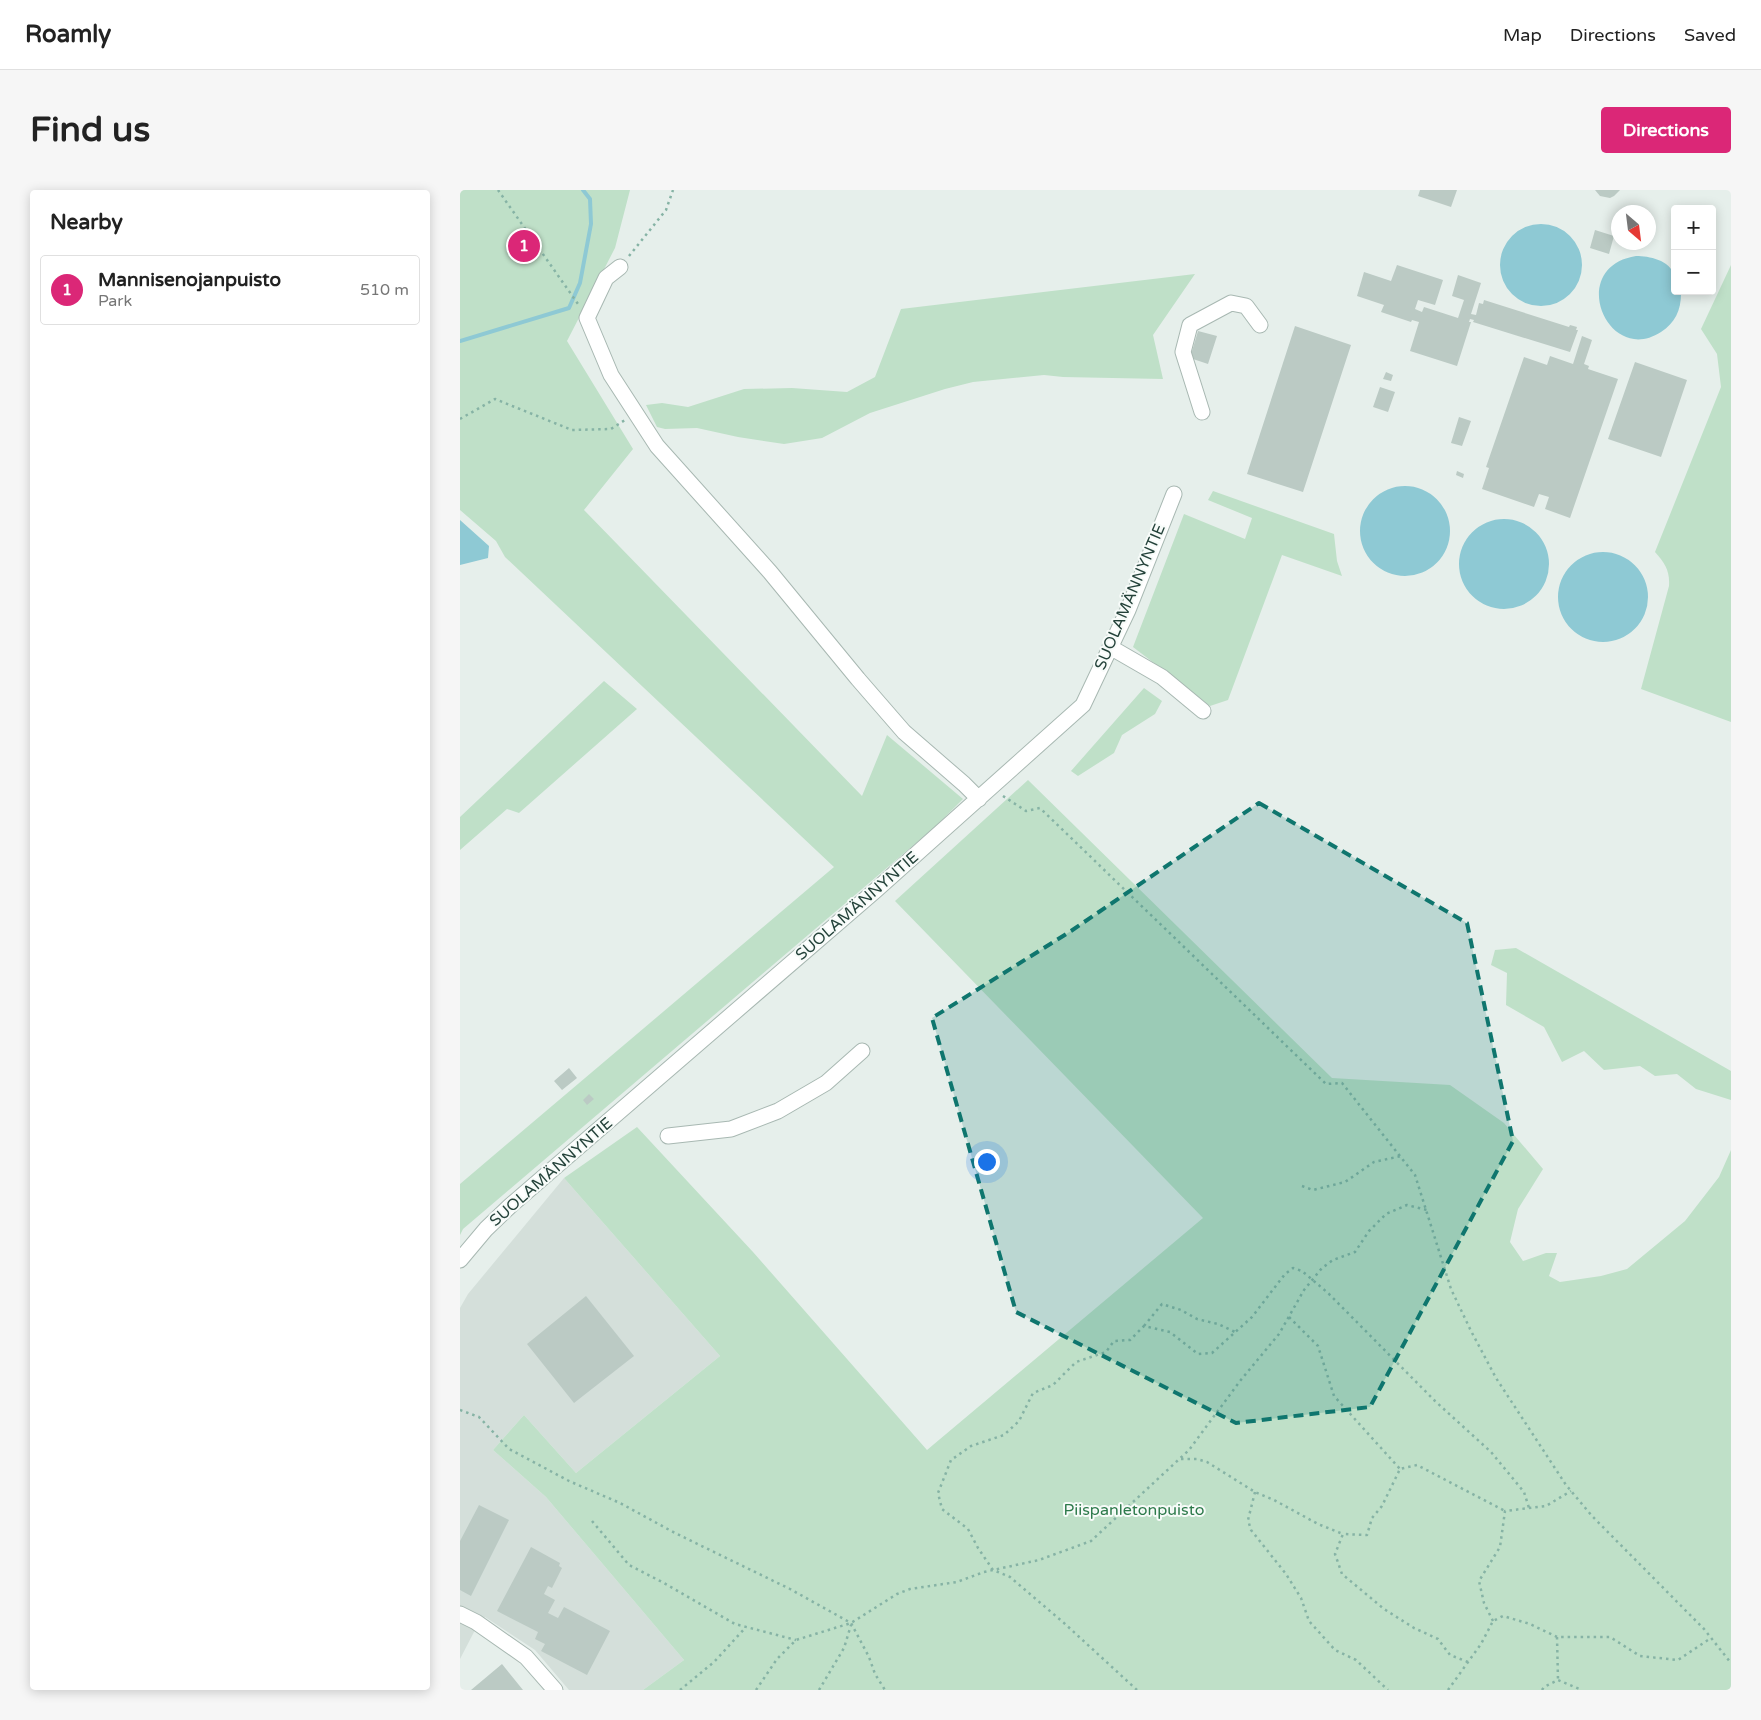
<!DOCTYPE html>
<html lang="en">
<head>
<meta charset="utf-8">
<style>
	:root { --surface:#fff; --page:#f6f6f6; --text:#222; --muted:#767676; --line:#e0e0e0; --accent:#db2777 }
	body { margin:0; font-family:"Varela Round",sans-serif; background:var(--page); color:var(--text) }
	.controls { position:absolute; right:15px; top:15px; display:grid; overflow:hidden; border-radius:5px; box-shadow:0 2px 12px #0003 }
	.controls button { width:45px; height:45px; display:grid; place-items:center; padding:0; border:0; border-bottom:1px solid var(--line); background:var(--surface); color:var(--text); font:25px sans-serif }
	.compass { position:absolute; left:1151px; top:15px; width:45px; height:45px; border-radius:50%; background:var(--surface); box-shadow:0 2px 12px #0003; rotate:152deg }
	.you { position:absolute; left:526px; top:971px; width:18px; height:18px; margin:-12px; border:4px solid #fff; border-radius:50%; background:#1a73e8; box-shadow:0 0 0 8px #1a73e833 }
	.badge { display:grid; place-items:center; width:32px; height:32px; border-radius:50%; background:var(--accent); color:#fff; font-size:16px; font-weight:700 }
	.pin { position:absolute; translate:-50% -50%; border:2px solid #fff; box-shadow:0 1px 5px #0006 }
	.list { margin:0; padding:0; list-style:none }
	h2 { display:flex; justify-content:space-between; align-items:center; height:65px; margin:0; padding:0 20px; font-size:21px }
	h2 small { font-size:16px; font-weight:400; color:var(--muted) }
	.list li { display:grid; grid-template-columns:32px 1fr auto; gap:15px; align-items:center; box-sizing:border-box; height:70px; margin:0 10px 10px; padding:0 10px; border:1px solid var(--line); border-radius:5px }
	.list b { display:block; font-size:19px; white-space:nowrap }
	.list p { margin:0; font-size:16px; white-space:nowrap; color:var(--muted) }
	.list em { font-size:16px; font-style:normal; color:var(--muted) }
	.map { position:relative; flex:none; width:1271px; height:1500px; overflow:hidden; border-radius:5px }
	header { display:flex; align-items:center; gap:30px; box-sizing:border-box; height:70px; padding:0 25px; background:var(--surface); border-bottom:1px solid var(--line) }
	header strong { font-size:24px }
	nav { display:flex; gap:28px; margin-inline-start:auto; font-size:18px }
	.intro { display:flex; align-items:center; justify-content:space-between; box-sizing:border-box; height:120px; padding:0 30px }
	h1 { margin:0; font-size:35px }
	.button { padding:12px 22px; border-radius:5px; background:var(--accent); color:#fff; font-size:18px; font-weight:700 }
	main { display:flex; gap:30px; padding:0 30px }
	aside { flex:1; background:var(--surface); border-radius:5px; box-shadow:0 2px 12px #0003 }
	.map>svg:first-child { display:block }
</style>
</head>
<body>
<header>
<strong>Roamly</strong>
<nav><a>Map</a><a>Directions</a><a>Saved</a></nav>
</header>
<div class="intro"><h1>Find us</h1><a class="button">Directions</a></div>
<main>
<aside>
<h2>Nearby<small></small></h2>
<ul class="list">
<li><span class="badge">1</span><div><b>Mannisenojanpuisto</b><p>Park</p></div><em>510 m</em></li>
</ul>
</aside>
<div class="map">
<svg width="1271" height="1500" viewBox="0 0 1271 1500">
	<rect width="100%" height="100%" fill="#e6efeb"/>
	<path fill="#d4dfda" d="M104 988 260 1166 116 1283 64 1225 33 1260 86 1307 224 1470 183 1500H109L75 1460 25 1427 14 1442 0 1469V1118L8 1104Z"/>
	<path fill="#bfe0c8" d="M0 0H170L155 58 107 151 173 259 124 320 402 606 427 545 503 609 476 636 3 1039 0 1045V994L374 677 45 367 36 351 0 320Z
		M1271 75V532L1181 499 1209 396C1210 381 1205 373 1195 362L1261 197 1257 164 1241 139Z
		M735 84 693 145 703 189 603 187 584 185 513 192 485 199 410 223 362 248 324 254 278 247 237 238 205 239 197 237 186 215 202 213 228 217 284 199 332 198 387 202 415 187 441 119Z
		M753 301 874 344 877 371 882 386 822 365 768 510 750 516 673 457 724 324 785 349 792 328 748 310Z
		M144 491 177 519 59 623 47 619 0 660V627Z
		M684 498 702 511 695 524 662 545 654 563 618 586 611 581Z
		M568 590 872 888 990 895 1044 933 1083 979 1058 1019 1050 1052 1063 1071 1086 1063H1097L1089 1086 1100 1092 1141 1086 1167 1079 1225 1031 1259 987 1271 960V1500H183L224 1470 86 1307 33 1260 64 1225 116 1283 260 1166 104 988 177 937 293 1062 467 1260 743 1028 435 711Z
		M1056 758 1271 881V910L1236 899 1217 884 1195 886 1180 876 1144 880 1124 861 1102 872 1084 837 1046 815 1047 783 1031 775 1035 760Z"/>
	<path fill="#8ec9d4" d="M1040 75a41 41 0 1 1 82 0a41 41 0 1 1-82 0Z
		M1176 66C1189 66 1210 70 1214 85 1216 89 1215 96 1215 101H1221V104C1221 120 1215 133 1201 142 1147 177 1106 77 1176 66Z
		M900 341a45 45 0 1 1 90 0a45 45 0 1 1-90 0Z
		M999 374a45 45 0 1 1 90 0a45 45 0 1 1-90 0Z
		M0 330 29 356 28 368 0 375Z
		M1098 407a45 45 0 1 1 90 0a45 45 0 1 1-90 0Z"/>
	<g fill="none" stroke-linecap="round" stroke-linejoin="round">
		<path stroke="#8ec9d4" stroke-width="4" d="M0 151 109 118 120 93 131 34 130 9 123 0"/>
	</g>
	<path fill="#bbcac4" d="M960 0H997L991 17 958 6Z
		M1135 0H1160L1154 6 1150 8 1140 6Z
		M1135 40 1154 46 1149 64 1130 58Z
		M937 75 983 90 975 115 958 110 955 119 962 122 964 117 998 128 1004 110 992 106 998 85 1021 93 1011 124 1016 125 1019 113 1023 114 1024 110 1109 137 1110 135 1117 137 1116 140H1118L1110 162 1013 132 1014 130 1010 129 1009 132H1011L997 176 950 161 959 132 952 130 951 132 921 122 924 115 897 106 904 82 931 91Z
		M835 136 891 155 843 302 787 284Z
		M738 141 757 146 748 174 730 168Z
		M1122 146 1132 150 1124 174 1129 176 1128 179 1158 189 1110 328 1085 319 1089 307 1079 304 1074 317 1022 299 1029 278 1026 277 1064 167 1087 175 1090 166 1113 174Z
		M1175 172 1227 190 1201 267 1148 249Z
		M926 182 933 185 931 191 923 189Z
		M920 197 935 202 928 222 913 217Z
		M999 227 1011 231 1002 256 991 253Z
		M997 281 1004 284 1003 288 996 285Z
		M109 878 117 888 102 900 94 891Z
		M129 904 134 909 127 915 123 910Z
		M126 1106 174 1166 114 1213 67 1154Z
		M19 1315 49 1330 11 1406 0 1400V1351Z
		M71 1357 100 1373 99 1376 102 1378 92 1398 88 1396 84 1404 95 1410 88 1423 98 1428 104 1417 150 1441 127 1485 81 1461 85 1454 75 1449 78 1442 37 1421Z
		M42 1474 63 1500H11Z"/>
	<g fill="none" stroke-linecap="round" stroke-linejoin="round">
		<defs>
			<path id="minor" d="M160 77 146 88 127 128 151 185 197 256 310 382 398 489 444 542 504 594 519 609
				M742 222 723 162 730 135 771 113 786 116 800 135
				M650 457 702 487 743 521
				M208 946 271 939 318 921 366 893 402 861
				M0 1070 26 1039 50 1016 416 700 623 515 668 420 714 304
				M0 1424 16 1432 66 1467 95 1500"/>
		</defs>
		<use href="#minor" stroke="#a8b8b2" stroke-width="17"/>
		<path stroke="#86b3a5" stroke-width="2.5" stroke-dasharray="2.5 4" stroke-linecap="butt" d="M38 0 118 114
			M169 66 206 20 213 0
			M0 229 35 209 112 240 151 239 165 230
			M543 606 566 621 580 618 866 894 882 893 955 985 991 1099 1011 1141 1036 1188 1106 1295 1132 1326 1244 1439 1271 1473
			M842 996 853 1000 885 992 914 972 941 966
			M829 1127 858 1156 874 1206 940 1279
			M684 1136 702 1114 721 1120 737 1129 758 1134 775 1142
			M0 1220 19 1227 49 1259 66 1268 109 1291 160 1313 215 1343 330 1399 391 1433 409 1467 415 1484 425 1500
			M721 1269H737L747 1272 795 1302 814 1310 858 1334 883 1344
			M795 1302 788 1330 791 1340 826 1384 841 1408 849 1431 875 1460 896 1470 928 1500
			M132 1331 169 1375 204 1393 275 1434 336 1450
			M1033 1431 1024 1413 1019 1391 1040 1357 1045 1321 1086 1316 1111 1301
			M1097 1447 1098 1490
			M1008 1472 990 1465 978 1449 954 1438 924 1419 882 1384 875 1364 883 1344 907 1345 912 1328 922 1316 940 1279 957 1275 1045 1321
			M220 1500 254 1472 286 1437
			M296 1500 317 1469 336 1450 391 1433 437 1404 450 1399 497 1392 524 1382 579 1370 631 1351 729 1260 780 1191 819 1144 844 1100 862 1078 873 1070 895 1062 909 1041 926 1024 947 1015 967 1020
			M359 1500 384 1458 391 1435
			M677 1500 604 1433 550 1387 533 1380 518 1358 508 1339 482 1319 478 1303 491 1270 511 1256 544 1245 559 1231 573 1203 593 1195 616 1172 646 1162 654 1151 670 1150 684 1136 710 1142 738 1164 752 1163 792 1127 825 1084 833 1078 842 1081 868 1103 975 1211 1031 1262 1064 1302 1069 1318
			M988 1500 1021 1454 1033 1431 1043 1426 1070 1434 1097 1447H1150L1180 1466 1218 1470 1251 1448
			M1082 1500 1084 1497 1098 1490 1122 1500"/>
		<use href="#minor" stroke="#fff" stroke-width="15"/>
	</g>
	<path fill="#0f766e" fill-opacity="0.2" stroke="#0f766e" stroke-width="4" stroke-dasharray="10 6" stroke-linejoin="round" d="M799 613 1007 733 1053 951 910 1217 776 1233 556 1122 472 828 611 741Z"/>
	<g text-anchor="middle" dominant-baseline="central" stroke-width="4" stroke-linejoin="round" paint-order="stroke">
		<g font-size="16" fill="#24423a" stroke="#f7fbf9">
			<text transform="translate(670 407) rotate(-67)">SUOLAMÄNNYNTIE</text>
			<text transform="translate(397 716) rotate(-41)">SUOLAMÄNNYNTIE</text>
			<text transform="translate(91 982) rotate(-41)">SUOLAMÄNNYNTIE</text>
		</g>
		<g font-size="16" fill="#2d7a4b" stroke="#f7fbf9">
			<text x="674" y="1320">Piispanletonpuisto</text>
		</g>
	</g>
</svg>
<div class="controls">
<button>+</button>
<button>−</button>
</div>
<svg class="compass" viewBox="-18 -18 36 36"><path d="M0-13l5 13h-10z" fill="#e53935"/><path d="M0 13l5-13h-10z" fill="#767676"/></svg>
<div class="you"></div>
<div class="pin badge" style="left:64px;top:56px">1</div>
</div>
</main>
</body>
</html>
